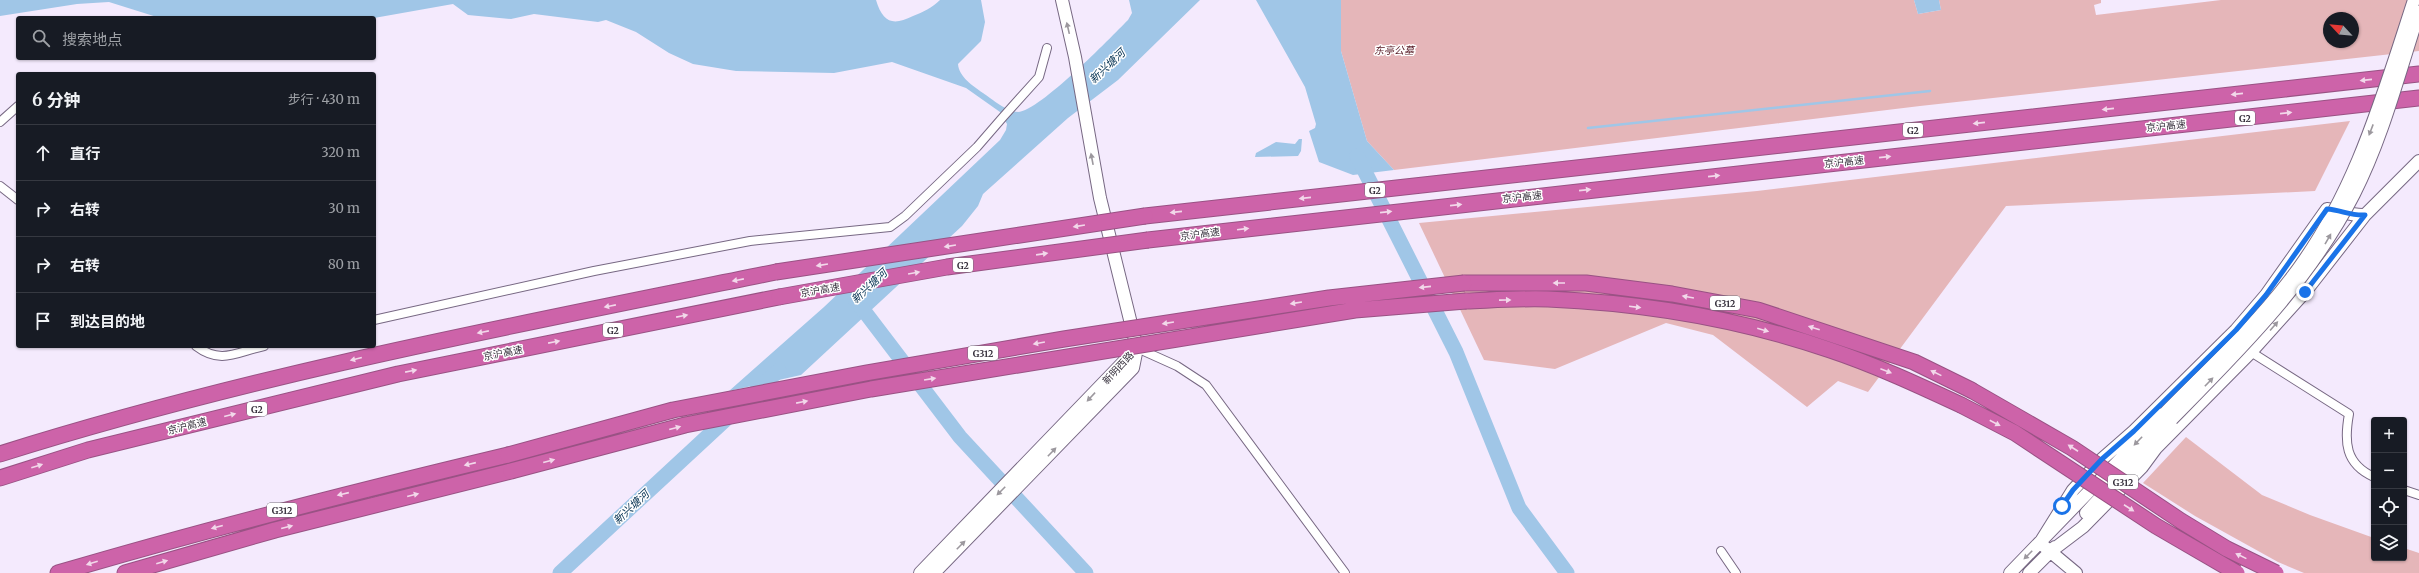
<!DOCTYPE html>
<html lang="zh">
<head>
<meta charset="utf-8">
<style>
	:root { --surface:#171b24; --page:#20242c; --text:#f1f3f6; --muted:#9ea1a6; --line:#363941 }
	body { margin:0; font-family:Merriweather,"Noto Sans SC",serif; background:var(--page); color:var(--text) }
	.controls { position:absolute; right:12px; bottom:12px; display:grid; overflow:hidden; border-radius:4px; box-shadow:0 1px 3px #0004 }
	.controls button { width:36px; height:36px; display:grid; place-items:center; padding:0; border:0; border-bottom:1px solid var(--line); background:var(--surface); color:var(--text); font:20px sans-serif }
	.compass { position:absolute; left:2323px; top:12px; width:36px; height:36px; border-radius:50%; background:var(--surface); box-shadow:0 1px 3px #0004; rotate:296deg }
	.stop { position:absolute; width:12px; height:12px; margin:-9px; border:3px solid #1a73e8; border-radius:50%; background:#fff }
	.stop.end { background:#1a73e8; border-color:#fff; box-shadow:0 1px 4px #0008 }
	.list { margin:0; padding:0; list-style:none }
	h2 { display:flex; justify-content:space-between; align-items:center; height:52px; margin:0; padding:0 16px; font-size:17px }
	h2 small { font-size:13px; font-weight:400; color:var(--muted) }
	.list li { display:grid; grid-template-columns:26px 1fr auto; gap:12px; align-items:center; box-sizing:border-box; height:56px; padding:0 16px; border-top:1px solid var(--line) }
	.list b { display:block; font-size:15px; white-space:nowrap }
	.list em { font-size:13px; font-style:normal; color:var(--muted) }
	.icon { flex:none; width:22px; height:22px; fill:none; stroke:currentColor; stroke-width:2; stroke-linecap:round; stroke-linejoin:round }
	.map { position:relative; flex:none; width:2419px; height:573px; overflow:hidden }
	.search { position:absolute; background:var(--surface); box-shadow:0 1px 3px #0004; left:16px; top:16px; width:360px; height:44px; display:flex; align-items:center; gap:10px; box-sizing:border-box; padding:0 14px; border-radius:4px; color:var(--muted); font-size:15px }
	.panel { position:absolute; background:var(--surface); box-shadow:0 1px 3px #0004; left:16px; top:72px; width:360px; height:276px; border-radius:4px }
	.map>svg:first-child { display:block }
</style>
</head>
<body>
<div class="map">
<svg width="2419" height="573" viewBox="0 0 2419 573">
	<rect width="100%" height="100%" fill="#f4eafd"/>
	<path fill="#e5b6b9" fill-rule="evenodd" d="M1341 0H1914L1918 14 1941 10 1939 0H2101V3L2094 5 2096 15 2221 0H2419V51L1920 106 1394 170 1367 141 1341 51ZM2329 18H2353V42H2329Z
		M2350 121 2315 191 2006 206 1868 392 1838 381 1807 407 1713 335 1666 323 1555 369 1484 360 1419 223 1757 191Z
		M2186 437 2262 495 2310 515 2374 538V558H2404V548L2419 553V573H2304L2278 562 2195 516 2143 483Z"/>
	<path fill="#a0c6e7" d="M0 0H876C883 23 893 26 913 16 923 12 932 8 940 0H981L985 22 981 41 958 64C959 77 973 86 983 93 992 99 1007 112 1018 112 1040 111 1110 38 1128 20L1132 13 1129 0H1200L1118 80 1068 118 983 194 978 206 962 226 801 375 729 391 824 307 1000 140 1006 130 1007 124 1000 112 966 88 892 62 834 73 736 71 693 64 669 53 636 32 606 20 598 22 534 14 511 19 468 15 453 4 374 18H160L109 2 77 4 0 16Z
		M1256 0H1341V51L1367 141 1394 170 1353 175 1319 162 1309 131 1315 128 1316 124 1305 87Z
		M1914 0H1939L1941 10 1918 14Z
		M1299 139H1302L1301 151 1298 156 1255 157 1256 153 1276 142 1295 144Z"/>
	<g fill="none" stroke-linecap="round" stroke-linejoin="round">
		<path stroke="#a0c6e7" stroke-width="2.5" d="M1588 128 1930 91"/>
		<path stroke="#a0c6e7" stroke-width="15" d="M1357 156 1456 352 1519 508 1567 573
			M855 299 960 437 1086 573
			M560 573 779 370"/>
		<defs>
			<path id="street" d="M0 122 18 106
				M0 186 18 200
				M374 320 594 271 750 241 890 227 905 216 977 147 1003 117 1039 77 1047 48
				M196 346C221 365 237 352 264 346
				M1137 348 1177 366 1206 385 1345 573
				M2251 352 2349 414C2344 442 2345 464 2374 477
				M2404 490 2419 495
				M1721 551 1736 573"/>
			<path id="secondary" d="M2086 513 2172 419
				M2050 552 2083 527 2142 467 2156 448 2251 352 2305 292 2365 215 2419 161
				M920 573 1137 348
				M934 573 1133 368 1137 348 1100 198 1075 57 1062 0
				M2010 573 2165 413
				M2029 573 2055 547
				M2076 573 2040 543 2073 490 2102 459 2134 431 2236 330 2266 295 2327 209C2341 210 2351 216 2365 215"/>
			<path id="highway" d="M1145 216 2419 74
				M1148 240 2419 98
				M1464 283H1586L1672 294 1758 310 1914 362 1971 390
				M1466 301C1493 300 1521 298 1548 299 1643 303 1740 319 1830 350 1875 365 1918 385 1961 405
				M0 454C254 374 515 325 776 272
				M0 478 88 450 398 374 779 297
				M58 573C207 529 357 491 508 455
				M125 573 275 530 511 471"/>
		</defs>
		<use href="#street" stroke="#776883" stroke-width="10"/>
		<use href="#secondary" stroke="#776883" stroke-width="14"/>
		<use href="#highway" stroke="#995284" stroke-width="17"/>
		<use href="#street" stroke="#fff" stroke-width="8"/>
		<use href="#secondary" stroke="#fff" stroke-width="12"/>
		<use href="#highway" stroke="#cd63a9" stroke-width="15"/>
		<defs>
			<path id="secondary-bridge" d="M2165 413C2207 370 2253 328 2289 281 2354 198 2382 98 2414 0
				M2172 419C2240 350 2309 282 2354 194 2383 137 2399 73 2419 12"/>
			<path id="highway-bridge" d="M776 272 1145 216
				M779 297 947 267 1148 240
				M1971 390 2072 448 2181 521 2227 549 2276 573
				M1961 405 2015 433 2156 526 2237 573
				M508 455 673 410 866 373 1064 339 1329 298 1464 283
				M511 471 685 425 871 389 1355 310 1466 301"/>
		</defs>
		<use href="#secondary-bridge" stroke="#776883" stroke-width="14" stroke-linecap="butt"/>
		<use href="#highway-bridge" stroke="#995284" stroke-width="17" stroke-linecap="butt"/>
		<use href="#secondary-bridge" stroke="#fff" stroke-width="12"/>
		<use href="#highway-bridge" stroke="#cd63a9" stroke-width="15"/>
	</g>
	<defs><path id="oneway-solid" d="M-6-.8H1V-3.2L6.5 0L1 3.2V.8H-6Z"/></defs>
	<g fill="#9c989e">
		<use href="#oneway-solid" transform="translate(1068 28) rotate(-103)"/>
		<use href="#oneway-solid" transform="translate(2371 130) rotate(111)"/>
		<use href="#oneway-solid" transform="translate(1092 159) rotate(-101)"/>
		<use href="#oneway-solid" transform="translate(2328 239) rotate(-60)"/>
		<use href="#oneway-solid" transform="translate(2274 326) rotate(-49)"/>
		<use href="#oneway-solid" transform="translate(2209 382) rotate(-46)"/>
		<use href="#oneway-solid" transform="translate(1091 397) rotate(133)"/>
		<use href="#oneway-solid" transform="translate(2138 441) rotate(134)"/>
		<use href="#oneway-solid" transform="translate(1052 452) rotate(-46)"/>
		<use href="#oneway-solid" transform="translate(1001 491) rotate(135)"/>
		<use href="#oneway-solid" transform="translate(961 545) rotate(-45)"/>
		<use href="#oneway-solid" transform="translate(2028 555) rotate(135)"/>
	</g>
	<g fill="#f2d8ea">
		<use href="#oneway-solid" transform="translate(2366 80) rotate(174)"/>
		<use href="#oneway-solid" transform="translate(2237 94) rotate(174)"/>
		<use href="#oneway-solid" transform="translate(2108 109) rotate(174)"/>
		<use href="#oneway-solid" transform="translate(2286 113) rotate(-6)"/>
		<use href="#oneway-solid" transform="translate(1979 123) rotate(174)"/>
		<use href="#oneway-solid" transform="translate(1885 157) rotate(-6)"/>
		<use href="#oneway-solid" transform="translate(1714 176) rotate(-6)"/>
		<use href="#oneway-solid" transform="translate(1585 190) rotate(-6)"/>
		<use href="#oneway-solid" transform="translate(1305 198) rotate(174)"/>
		<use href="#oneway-solid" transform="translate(1456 205) rotate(-6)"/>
		<use href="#oneway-solid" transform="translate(1176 212) rotate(174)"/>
		<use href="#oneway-solid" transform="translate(1386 212) rotate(-6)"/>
		<use href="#oneway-solid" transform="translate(1079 226) rotate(171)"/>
		<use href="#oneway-solid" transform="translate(1243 229) rotate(-7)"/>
		<use href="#oneway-solid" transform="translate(950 246) rotate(171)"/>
		<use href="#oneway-solid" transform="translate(1042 254) rotate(-8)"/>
		<use href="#oneway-solid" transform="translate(822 265) rotate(171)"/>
		<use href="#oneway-solid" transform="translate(914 273) rotate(-10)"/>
		<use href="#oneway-solid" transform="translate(738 280) rotate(169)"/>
		<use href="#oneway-solid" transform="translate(1559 283) rotate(180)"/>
		<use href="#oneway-solid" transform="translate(1425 287) rotate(174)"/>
		<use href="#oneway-solid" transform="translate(1688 297) rotate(-170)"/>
		<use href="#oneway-solid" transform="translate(1505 300) rotate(-1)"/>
		<use href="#oneway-solid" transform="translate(1296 303) rotate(171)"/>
		<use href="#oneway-solid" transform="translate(610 306) rotate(169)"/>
		<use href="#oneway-solid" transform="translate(1635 307) rotate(7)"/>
		<use href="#oneway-solid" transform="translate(682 316) rotate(-11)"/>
		<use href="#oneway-solid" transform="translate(1168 323) rotate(171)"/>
		<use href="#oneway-solid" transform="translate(1814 328) rotate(-162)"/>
		<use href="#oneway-solid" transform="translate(1763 330) rotate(16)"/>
		<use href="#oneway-solid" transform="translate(483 332) rotate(169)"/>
		<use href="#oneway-solid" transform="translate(554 342) rotate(-11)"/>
		<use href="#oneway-solid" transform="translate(1039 343) rotate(170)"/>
		<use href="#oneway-solid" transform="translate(356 359) rotate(166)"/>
		<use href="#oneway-solid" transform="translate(411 371) rotate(-11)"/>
		<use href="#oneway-solid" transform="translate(1886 371) rotate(21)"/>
		<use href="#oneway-solid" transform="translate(1936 373) rotate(-154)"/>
		<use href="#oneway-solid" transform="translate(930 379) rotate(-9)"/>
		<use href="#oneway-solid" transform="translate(802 402) rotate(-11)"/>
		<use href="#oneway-solid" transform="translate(230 415) rotate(-14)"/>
		<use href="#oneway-solid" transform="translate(1995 423) rotate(28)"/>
		<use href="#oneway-solid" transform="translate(675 428) rotate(-15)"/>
		<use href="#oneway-solid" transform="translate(2073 448) rotate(-147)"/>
		<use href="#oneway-solid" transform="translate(549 461) rotate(-15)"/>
		<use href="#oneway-solid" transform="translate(470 464) rotate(167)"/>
		<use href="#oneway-solid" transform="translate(37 466) rotate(-18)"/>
		<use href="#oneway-solid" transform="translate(343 494) rotate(167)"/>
		<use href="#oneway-solid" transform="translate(413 495) rotate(-14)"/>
		<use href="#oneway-solid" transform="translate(2129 508) rotate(33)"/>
		<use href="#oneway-solid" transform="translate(217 527) rotate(165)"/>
		<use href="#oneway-solid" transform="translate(287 527) rotate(-14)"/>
		<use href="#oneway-solid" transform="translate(2241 556) rotate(-154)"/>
		<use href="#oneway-solid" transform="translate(162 562) rotate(-16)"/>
		<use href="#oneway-solid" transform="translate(92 563) rotate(163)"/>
	</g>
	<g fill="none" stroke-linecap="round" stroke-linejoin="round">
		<path stroke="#1a73e8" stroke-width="5" d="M2062 506 2073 490 2102 459 2134 431 2236 330 2266 295 2327 209C2341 210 2351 216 2365 215L2305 292"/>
	</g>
	<g text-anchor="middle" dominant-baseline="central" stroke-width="3" stroke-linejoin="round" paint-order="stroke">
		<g fill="#fff" stroke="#747078" stroke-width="1">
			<rect x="2235" y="111" width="20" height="14" rx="3"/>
			<rect x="1903" y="123" width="20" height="14" rx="3"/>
			<rect x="1365" y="183" width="20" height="14" rx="3"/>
			<rect x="953" y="258" width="20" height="14" rx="3"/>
			<rect x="1710" y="296" width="30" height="14" rx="3"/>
			<rect x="603" y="323" width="20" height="14" rx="3"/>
			<rect x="968" y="346" width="30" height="14" rx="3"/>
			<rect x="247" y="402" width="20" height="14" rx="3"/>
			<rect x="2108" y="475" width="30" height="14" rx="3"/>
			<rect x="267" y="503" width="30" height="14" rx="3"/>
		</g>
		<g font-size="9" font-weight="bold" fill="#38323e">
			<text x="2245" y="118">G2</text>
			<text x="1913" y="130">G2</text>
			<text x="1375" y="190">G2</text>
			<text x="963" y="265">G2</text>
			<text x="1725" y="303">G312</text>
			<text x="613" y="330">G2</text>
			<text x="983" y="353">G312</text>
			<text x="257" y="409">G2</text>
			<text x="2123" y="482">G312</text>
			<text x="282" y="510">G312</text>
		</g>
		<g font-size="10" font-style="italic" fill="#531520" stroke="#fff">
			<text x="1394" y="50">东亭公墓</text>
		</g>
		<g font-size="10" fill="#38323e" stroke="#fff">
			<text transform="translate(2166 126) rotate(-6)">京沪高速</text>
			<text transform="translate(1844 162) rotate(-6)">京沪高速</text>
			<text transform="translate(1522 197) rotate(-6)">京沪高速</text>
			<text transform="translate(1200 234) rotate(-7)">京沪高速</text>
			<text transform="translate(820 290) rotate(-10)">京沪高速</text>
			<text transform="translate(503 353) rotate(-11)">京沪高速</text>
			<text transform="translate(1118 368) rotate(-47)">新明西路</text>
			<text transform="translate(187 426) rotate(-14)">京沪高速</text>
		</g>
		<g font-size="11" font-style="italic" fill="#063353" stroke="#fff">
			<text transform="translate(1107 66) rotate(-43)">新兴塘河</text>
			<text transform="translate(869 286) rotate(-43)">新兴塘河</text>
			<text transform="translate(631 507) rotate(-43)">新兴塘河</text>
		</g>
	</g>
</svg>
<div class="controls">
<button>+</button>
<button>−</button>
<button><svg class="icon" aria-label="locate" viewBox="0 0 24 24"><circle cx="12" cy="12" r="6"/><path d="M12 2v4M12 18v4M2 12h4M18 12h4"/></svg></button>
<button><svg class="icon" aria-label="layers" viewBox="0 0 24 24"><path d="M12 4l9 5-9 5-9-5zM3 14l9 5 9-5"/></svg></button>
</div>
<svg class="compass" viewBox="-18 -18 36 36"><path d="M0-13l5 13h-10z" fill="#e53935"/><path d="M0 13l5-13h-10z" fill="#9ea1a6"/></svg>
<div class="stop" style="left:2062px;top:506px"></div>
<div class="stop end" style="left:2305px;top:292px"></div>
<div class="search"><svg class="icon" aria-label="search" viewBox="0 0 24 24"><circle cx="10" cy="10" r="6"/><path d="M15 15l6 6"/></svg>搜索地点</div>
<section class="panel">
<h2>6 分钟<small>步行 · 430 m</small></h2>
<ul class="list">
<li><svg class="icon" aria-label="ahead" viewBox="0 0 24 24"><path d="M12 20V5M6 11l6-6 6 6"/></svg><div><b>直行</b></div><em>320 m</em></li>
<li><svg class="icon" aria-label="right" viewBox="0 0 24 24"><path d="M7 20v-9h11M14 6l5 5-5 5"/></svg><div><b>右转</b></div><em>30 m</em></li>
<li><svg class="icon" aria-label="right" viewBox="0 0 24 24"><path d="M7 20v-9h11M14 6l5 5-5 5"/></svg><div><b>右转</b></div><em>80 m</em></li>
<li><svg class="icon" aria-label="arrive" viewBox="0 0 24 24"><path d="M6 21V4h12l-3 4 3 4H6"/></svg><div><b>到达目的地</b></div></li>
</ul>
</section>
</div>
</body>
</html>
